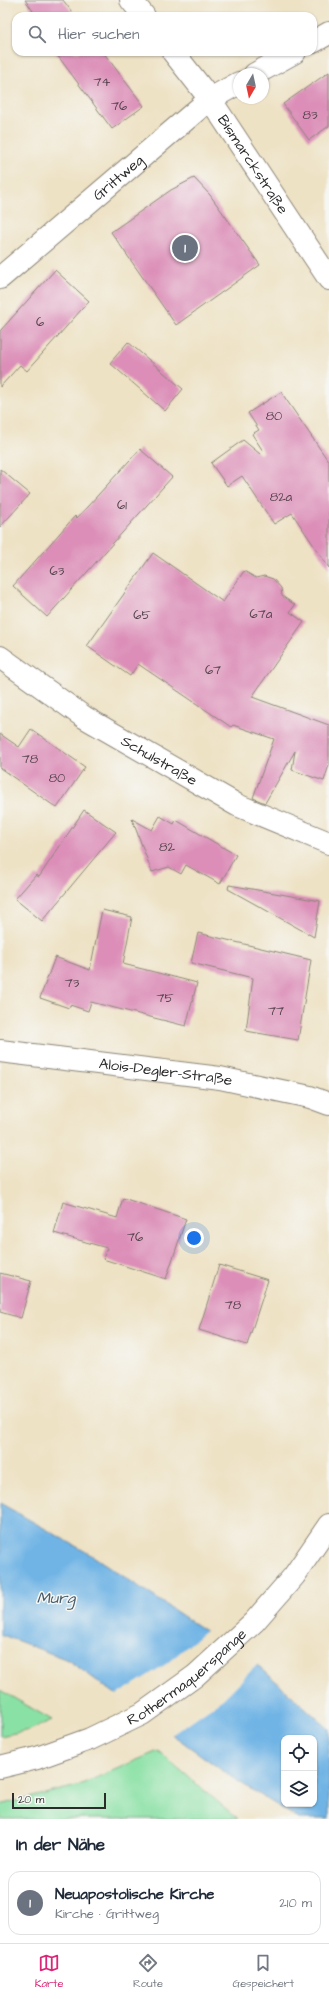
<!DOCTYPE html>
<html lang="de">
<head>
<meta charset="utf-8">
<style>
	:root { --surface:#fff; --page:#f6f6f7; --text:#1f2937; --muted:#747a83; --line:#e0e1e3; --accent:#db2777 }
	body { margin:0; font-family:"Architects Daughter",sans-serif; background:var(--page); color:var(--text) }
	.controls { position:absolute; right:12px; bottom:12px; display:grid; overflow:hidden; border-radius:8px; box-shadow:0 1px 3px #0004 }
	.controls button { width:36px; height:36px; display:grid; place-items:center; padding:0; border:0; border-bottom:1px solid var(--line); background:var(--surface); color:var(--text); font:20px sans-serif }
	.compass { position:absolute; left:233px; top:68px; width:36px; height:36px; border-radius:50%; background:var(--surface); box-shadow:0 1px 3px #0004; rotate:189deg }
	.scale { position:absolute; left:12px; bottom:10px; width:94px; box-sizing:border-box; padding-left:4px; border:2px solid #2b2b2b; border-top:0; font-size:11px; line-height:14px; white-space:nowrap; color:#2b2b2b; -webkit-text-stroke:3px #f6f6f2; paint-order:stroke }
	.you { position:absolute; left:194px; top:1238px; width:14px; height:14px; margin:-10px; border:3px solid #fff; border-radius:50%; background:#1a73e8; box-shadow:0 0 0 6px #1a73e833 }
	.badge { display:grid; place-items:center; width:26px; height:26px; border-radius:50%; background:var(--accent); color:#fff; font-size:13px; font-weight:700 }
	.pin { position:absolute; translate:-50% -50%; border:2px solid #fff; box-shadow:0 1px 4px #0006 }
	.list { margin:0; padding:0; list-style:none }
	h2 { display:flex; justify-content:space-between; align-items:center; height:52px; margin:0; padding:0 16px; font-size:17px }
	h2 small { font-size:13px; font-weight:400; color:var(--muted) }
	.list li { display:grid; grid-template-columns:26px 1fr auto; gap:12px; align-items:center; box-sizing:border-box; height:64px; margin:0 8px 8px; padding:0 8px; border:1px solid var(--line); border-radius:12px }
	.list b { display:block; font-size:15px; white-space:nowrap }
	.list p { margin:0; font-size:13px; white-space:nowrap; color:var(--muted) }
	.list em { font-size:13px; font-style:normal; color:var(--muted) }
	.icon { flex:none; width:22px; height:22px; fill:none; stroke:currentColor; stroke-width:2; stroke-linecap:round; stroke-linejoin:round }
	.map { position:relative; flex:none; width:329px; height:1819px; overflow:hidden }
	.search { position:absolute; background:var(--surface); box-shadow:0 1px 3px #0004; left:12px; right:12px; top:12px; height:44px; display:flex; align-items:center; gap:10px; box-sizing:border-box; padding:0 14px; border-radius:12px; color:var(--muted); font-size:15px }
	.sheet { height:124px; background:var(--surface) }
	nav { display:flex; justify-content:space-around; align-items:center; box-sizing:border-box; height:56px; border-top:1px solid var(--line); background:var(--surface); font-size:11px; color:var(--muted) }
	nav a { display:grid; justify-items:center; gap:2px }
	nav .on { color:var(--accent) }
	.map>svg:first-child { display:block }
</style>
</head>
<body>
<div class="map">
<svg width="329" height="1819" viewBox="0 0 329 1819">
	<rect width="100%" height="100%" fill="#f6f6f2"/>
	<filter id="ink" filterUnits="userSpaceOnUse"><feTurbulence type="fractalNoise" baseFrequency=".025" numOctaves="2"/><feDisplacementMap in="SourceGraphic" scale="8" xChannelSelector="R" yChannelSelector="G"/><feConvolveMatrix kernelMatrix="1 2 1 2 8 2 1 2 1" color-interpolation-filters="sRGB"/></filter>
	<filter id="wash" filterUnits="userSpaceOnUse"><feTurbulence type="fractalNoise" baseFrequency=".012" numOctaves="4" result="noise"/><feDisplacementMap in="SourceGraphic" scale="16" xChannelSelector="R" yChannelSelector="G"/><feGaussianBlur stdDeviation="0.9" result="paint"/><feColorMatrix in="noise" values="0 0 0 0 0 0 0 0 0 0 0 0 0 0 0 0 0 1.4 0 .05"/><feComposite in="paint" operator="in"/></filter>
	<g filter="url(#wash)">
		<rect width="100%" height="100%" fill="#eee2c5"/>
		<path fill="#8ae1a5" stroke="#5a8668" d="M0 1690 52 1720 30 1730 0 1736Z
			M158 1751 238 1819H0V1805L77 1786Z"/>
		<path fill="#6fb4e5" stroke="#4d7088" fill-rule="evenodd" d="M0 1503 93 1556 261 1668 329 1729V1819H299L233 1778 68 1660 0 1634ZM284 1738H314V1804H284Z"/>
		<path fill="#eee2c5" d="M207 1630 258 1664 223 1699 170 1736 115 1696 166 1664Z"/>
		<g id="blocks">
			<path fill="#dc8eb8" d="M25 0H63L75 16H27L33 11Z
				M55 52H103L144 106 112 129Z
				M329 72V126L309 140 283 104Z
				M194 178 210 195 260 265 176 325 111 232 171 190Z
				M55 270 89 301 27 371 20 365 0 387V331Z
				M128 342 183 389 165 411 110 363Z
				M281 392 329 462V568L292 513 274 524 242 476 227 486 211 463 243 440 260 454 263 451 252 434 259 430 248 413Z
				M140 449 172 477 47 617 13 586 75 516 77 518Z
				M0 469 30 494 0 527Z
				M153 553 223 602 244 571 256 578 264 576 273 579 281 588 282 596 295 605 290 612 304 622 252 697 329 725V765L324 781 292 770 295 751 265 803 253 798 274 739 233 725 231 727 138 664 130 676 87 646Z
				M31 729 85 767 57 808 0 768V734L19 747Z
				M84 810 116 832 42 921 15 899 36 875 39 877Z
				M160 816 174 824 176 820 236 855 220 884 186 865 181 874 169 867 152 872 132 819 152 830Z
				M229 885 320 901 314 937 228 889Z
				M102 910 132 917 123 964 197 983 186 1026 91 1002 88 1011 70 1005 69 1008 40 998 55 957 90 970Z
				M198 933 311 960 298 1040 246 1031 253 978 191 963Z
				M123 1198 186 1219 166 1279 103 1259 107 1248 54 1233 63 1202 117 1218Z
				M219 1265 268 1280 247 1345 199 1330Z
				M0 1273 31 1281 21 1318 0 1312Z"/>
		</g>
	</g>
	<g filter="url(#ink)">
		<use href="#blocks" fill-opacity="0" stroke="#8c8678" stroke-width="1"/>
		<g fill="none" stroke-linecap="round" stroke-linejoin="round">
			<defs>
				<g id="street">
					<path d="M131 0 144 16"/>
					<path d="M313 42 329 33"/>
					<path id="s1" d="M173 52 210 99 329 279"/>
					<path d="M255 74 295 52"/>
					<path id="s2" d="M0 278 210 99 239 83"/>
					<path id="s3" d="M0 657 84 717 237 805 329 843"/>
					<path id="s4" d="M0 1051 220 1078 310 1097 329 1104"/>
				</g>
				<g id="secondary">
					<path id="s5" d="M0 1767 37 1758 90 1739 142 1714 195 1676 254 1622 294 1576 329 1525"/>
				</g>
			</defs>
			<use href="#street" stroke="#8c8678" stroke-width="24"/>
			<use href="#secondary" stroke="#8c8678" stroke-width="24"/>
			<use href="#street" stroke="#fff" stroke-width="22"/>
			<use href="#secondary" stroke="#fff" stroke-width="22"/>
		</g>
	</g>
	<g text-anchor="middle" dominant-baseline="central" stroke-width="3" stroke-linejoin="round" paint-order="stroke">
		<g font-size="13" fill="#57444e">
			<text x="102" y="82">74</text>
			<text x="119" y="106">76</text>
			<text x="310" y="115">83</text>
			<text x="40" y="322">6</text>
			<text x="274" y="416">80</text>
			<text x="281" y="497">82a</text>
			<text x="122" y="505">61</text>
			<text x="57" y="571">63</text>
			<text x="261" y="614">67a</text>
			<text x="142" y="615">65</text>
			<text x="213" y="670">67</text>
			<text x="30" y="759">78</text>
			<text x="57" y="778">80</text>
			<text x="167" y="847">82</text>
			<text x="72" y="983">73</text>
			<text x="165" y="998">75</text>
			<text x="276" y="1011">77</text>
			<text x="135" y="1237">76</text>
			<text x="233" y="1305">78</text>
		</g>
		<g font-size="15" fill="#2b2b2b" stroke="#f6f6f2">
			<text stroke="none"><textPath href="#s1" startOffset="138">Bismarckstraße</textPath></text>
			<text stroke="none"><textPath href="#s2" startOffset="155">Grittweg</textPath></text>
			<text stroke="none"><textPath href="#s3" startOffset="190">Schulstraße</textPath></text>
			<text stroke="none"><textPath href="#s4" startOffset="167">Alois-Degler-Straße</textPath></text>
			<text stroke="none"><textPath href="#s5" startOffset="210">Rothermaquerspange</textPath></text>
		</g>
		<g font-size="16" font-style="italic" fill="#435b6c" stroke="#f6f6f2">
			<text x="56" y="1598">Murg</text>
		</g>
	</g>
</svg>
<div class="controls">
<button><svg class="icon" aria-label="locate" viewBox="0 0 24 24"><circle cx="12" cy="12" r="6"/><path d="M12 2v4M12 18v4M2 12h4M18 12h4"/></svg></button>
<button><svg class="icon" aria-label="layers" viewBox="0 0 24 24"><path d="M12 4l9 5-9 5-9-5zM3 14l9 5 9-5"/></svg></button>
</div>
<svg class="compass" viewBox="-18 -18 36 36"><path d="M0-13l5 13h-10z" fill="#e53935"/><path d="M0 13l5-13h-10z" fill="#747a83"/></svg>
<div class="scale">20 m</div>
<div class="you"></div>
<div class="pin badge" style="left:185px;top:248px;background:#6b7280">1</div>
<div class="search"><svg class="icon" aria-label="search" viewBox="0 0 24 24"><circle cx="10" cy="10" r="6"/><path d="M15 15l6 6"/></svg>Hier suchen</div>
</div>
<section class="sheet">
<h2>In der Nähe<small></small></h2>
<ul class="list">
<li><span class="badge" style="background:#6b7280">1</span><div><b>Neuapostolische Kirche</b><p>Kirche · Grittweg</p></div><em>210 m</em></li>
</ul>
</section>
<nav>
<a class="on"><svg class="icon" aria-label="map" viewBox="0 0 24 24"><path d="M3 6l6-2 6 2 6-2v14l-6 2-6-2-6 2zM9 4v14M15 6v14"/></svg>Karte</a>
<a><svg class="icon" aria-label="directions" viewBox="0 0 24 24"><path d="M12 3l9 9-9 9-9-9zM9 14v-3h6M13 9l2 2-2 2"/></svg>Route</a>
<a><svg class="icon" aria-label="saved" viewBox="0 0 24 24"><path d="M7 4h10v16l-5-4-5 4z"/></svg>Gespeichert</a>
</nav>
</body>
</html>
